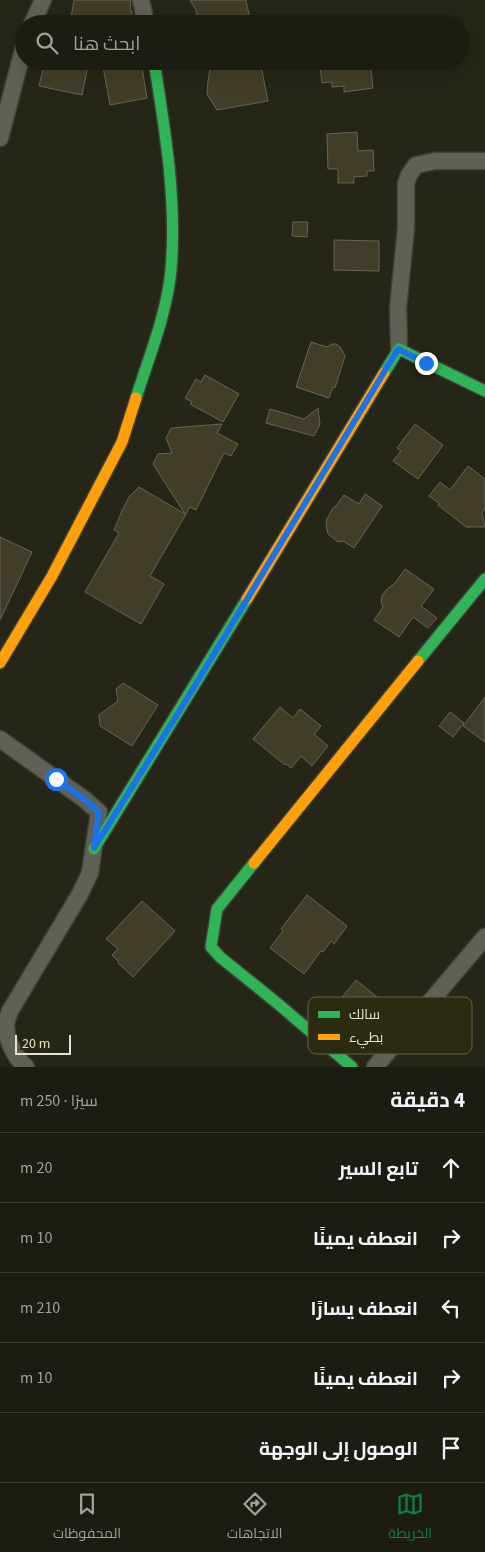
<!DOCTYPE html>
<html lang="ar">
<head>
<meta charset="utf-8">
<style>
	:root { --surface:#1c1c12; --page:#292920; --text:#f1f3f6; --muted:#a0a19f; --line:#3a3a32; --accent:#0b8043 }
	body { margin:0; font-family:"Source Sans 3",Cairo,sans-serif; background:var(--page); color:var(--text); direction:rtl }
	.scale { position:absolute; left:15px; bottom:12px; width:56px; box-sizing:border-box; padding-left:5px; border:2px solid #e2e3d4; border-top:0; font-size:14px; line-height:18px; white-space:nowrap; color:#e2e3d4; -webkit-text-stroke:4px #2b2b12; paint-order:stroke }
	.stop { position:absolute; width:15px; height:15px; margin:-11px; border:4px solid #1a73e8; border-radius:50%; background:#fff }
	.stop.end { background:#1a73e8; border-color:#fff; box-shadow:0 1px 5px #0008 }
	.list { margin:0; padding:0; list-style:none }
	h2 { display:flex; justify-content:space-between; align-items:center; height:65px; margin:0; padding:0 20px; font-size:21px }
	h2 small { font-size:16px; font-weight:400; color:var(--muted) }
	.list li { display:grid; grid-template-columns:32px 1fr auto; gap:15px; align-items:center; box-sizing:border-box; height:70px; padding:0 20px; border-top:1px solid var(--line) }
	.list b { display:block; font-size:19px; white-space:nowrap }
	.list em { font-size:16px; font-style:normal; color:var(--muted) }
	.icon { flex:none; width:28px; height:28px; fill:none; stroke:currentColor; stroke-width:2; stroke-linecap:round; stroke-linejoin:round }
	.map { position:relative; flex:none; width:485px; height:1067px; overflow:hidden; direction:ltr }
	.search { position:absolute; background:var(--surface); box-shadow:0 5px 20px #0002; left:15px; right:15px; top:15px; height:55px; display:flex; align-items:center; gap:12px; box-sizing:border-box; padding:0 18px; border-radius:28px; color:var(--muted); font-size:19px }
	.sheet { height:415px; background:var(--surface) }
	nav { display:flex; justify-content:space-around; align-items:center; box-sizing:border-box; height:70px; border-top:1px solid var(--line); background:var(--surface); font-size:14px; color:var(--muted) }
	nav a { display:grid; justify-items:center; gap:2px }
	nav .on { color:var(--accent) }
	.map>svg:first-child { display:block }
</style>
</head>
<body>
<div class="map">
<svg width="485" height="1067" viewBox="0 0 485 1067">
	<rect width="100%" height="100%" fill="#252518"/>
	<path fill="#423d28" stroke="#676459" d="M74 0H131L130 10 132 11 130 24H70Z
		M190 0H246L251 24H199L196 10Z
		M45 61H89L82 95 39 86Z
		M102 61H141L147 98 110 105Z
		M211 61H260L268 101 217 110 207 94 208 82Z
		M319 61H370L373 88 344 92V86L332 87V82L322 83Z
		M357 132 358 151 373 150 374 171H367V176L354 177V183H338V169H328L327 134Z
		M293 222H308L307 237 292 236Z
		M334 240 379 241V271L334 270Z
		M311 342 327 347 332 344H336L340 347 345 356 335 388 333 387 329 398 296 387Z
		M205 375 239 394 223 422 190 404 192 402 185 398 196 379 201 382Z
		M318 408 320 424 314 436 266 423 270 409 304 419Z
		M222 424 217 433 238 444 231 456 224 453 196 510 190 507 150 576 164 584 141 624 85 592 119 533 114 530 122 511 129 497 139 487 185 514 153 464 158 454 172 453 166 438 171 428Z
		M415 424 443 445 418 479 393 461 401 451 397 448Z
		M468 466 485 479V509L482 513 485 527H466L438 505 439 503 429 496 440 482 450 490Z
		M365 494 382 506 354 548 343 541 338 542 328 534 326 525 327 519 333 508 336 506 344 495 359 504Z
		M0 537 32 552 0 620Z
		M405 569 434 589 421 606 437 618 428 628 413 617 399 637 374 620 383 607 381 602 382 596 386 590 395 583Z
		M123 683 158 705 132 746 100 726 99 715 118 701 116 689Z
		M485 697V742L463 726Z
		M280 707 293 718 300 709 321 726 314 734 328 746 312 766 301 756 291 768 286 764 285 765 253 739Z
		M450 712 464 723 453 737 439 726Z
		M307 895 347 926 334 944 331 941 323 952 321 951 304 974 270 948 283 931 281 929Z
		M142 901 175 931 133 977 118 963 119 962 112 955 118 949 106 939Z
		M356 980 387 1005 363 1034 333 1008Z"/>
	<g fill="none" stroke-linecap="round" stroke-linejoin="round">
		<defs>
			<path id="street" d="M141 0 146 24
				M32 24 43 0
				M0 138 24 46
				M399 349 398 308 406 228V183L409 175 416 165 435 161H485
				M0 739 84 799 99 812 90 873 80 894 10 1011C8 1016 6 1022 6 1027 7 1041 15 1058 26 1067
				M375 1067 485 937"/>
			<path id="fast" d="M384 373 399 349 485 391
				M136 398C149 357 167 313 171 270 177 200 165 130 154 61
				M418 661 485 579
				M94 849 247 599
				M254 863 217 909 211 947 220 957 277 1003 352 1067"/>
			<path id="slow" d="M247 599 384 373
				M0 663 52 576 122 442 136 398
				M254 863 418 661"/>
		</defs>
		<use href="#street" stroke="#404136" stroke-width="19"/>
		<use href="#fast" stroke="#404136" stroke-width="14"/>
		<use href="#slow" stroke="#404136" stroke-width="14"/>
		<use href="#street" stroke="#606056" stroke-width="16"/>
		<use href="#fast" stroke="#30b455" stroke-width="11"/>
		<use href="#slow" stroke="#ff9f0a" stroke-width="11"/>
	</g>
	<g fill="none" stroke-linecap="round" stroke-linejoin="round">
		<path stroke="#1a73e8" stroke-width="6" d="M56 779 84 799 99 812 94 848 185 702 398 349 426 363"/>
	</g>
	<rect x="308" y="997" width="164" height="57" rx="8" fill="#2b2b12" stroke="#62624c" stroke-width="1"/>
	<rect x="318" y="1011" width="22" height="7" fill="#30b455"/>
	<rect x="318" y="1034" width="22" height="6" fill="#ff9f0a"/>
	<g font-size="14" fill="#e2e3d4">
		<text x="349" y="1019">سالك</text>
		<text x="349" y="1042">بطيء</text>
	</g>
</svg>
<div class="scale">20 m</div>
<div class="stop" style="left:56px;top:779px"></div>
<div class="stop end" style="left:426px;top:363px"></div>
<div class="search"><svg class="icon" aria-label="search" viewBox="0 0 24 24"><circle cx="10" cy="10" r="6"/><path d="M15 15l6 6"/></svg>ابحث هنا</div>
</div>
<section class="sheet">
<h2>4 دقيقة<small>سيرًا · 250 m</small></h2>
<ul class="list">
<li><svg class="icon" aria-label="ahead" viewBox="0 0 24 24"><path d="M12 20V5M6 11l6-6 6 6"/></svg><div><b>تابع السير</b></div><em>20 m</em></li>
<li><svg class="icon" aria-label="right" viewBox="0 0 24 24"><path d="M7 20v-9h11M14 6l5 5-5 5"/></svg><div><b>انعطف يمينًا</b></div><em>10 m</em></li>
<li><svg class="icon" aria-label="left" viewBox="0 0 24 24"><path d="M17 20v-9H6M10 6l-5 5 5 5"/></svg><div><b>انعطف يسارًا</b></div><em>210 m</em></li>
<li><svg class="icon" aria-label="right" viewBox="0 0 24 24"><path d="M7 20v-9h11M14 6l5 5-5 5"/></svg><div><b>انعطف يمينًا</b></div><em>10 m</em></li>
<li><svg class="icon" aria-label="arrive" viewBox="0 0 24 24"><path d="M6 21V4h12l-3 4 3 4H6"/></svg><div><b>الوصول إلى الوجهة</b></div></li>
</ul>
</section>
<nav>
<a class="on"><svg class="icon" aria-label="map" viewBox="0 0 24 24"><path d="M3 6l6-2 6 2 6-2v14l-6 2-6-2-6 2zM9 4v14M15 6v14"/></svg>الخريطة</a>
<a><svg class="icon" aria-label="directions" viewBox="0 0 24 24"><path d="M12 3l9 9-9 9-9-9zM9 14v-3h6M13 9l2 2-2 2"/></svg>الاتجاهات</a>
<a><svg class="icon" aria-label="saved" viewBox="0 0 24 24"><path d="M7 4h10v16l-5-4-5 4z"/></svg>المحفوظات</a>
</nav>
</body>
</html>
